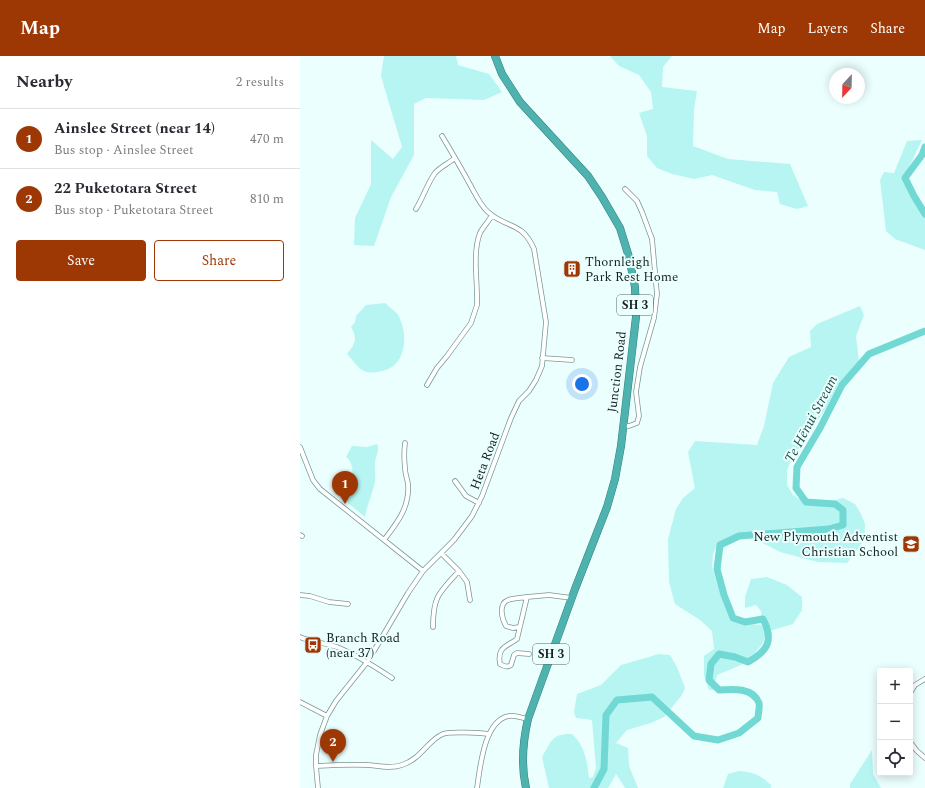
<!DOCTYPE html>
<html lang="en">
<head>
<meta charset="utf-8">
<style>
	:root { --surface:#fff; --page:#f7f7f7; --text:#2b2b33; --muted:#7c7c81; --line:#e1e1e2; --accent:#9d3805 }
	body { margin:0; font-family:Spectral,serif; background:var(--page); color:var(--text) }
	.controls { position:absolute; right:12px; bottom:12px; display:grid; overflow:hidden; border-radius:4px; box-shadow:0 2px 10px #0003 }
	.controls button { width:36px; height:36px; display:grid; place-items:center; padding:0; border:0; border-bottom:1px solid var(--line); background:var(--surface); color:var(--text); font:20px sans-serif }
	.compass { position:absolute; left:529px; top:12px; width:36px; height:36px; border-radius:50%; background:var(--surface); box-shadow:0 2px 10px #0003; rotate:202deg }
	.you { position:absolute; left:282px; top:328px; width:14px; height:14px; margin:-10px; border:3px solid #fff; border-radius:50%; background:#1a73e8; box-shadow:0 0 0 6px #1a73e833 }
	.badge { display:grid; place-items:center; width:26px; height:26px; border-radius:50%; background:var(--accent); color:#fff; font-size:13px; font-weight:700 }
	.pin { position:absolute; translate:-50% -33px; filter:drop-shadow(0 1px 2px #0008) }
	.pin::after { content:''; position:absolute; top:21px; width:14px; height:12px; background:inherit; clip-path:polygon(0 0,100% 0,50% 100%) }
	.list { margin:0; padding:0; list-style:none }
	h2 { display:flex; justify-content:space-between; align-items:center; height:52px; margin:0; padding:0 16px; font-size:17px }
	h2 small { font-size:13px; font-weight:400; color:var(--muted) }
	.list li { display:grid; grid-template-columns:26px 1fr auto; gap:12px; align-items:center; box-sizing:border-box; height:60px; padding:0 16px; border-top:1px solid var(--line) }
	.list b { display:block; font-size:15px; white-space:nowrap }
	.list p { margin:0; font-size:13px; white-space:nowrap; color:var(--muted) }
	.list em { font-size:13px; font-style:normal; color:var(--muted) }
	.actions { display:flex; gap:8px; padding:12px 16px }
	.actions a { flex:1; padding:9px 0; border:1px solid var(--accent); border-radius:4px; text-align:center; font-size:14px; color:var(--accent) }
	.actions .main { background:var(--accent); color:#fff }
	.icon { flex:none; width:22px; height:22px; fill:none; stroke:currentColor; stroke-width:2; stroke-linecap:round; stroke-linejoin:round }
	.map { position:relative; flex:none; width:625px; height:732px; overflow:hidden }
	header { display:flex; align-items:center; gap:24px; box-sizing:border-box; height:56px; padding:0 20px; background:var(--accent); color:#fff }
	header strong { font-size:19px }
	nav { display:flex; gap:22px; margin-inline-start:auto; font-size:14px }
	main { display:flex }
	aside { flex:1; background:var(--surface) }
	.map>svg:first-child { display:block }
</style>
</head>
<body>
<header>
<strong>Map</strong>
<nav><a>Map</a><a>Layers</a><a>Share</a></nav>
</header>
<main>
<aside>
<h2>Nearby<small>2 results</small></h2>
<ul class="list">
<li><span class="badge">1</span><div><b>Ainslee Street (near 14)</b><p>Bus stop · Ainslee Street</p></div><em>470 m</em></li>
<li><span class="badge">2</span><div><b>22 Puketotara Street</b><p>Bus stop · Puketotara Street</p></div><em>810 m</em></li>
</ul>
<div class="actions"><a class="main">Save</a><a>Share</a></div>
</aside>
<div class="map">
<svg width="625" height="732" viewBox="0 0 625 732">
	<rect width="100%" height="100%" fill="#ebfffe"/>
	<path fill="#b6f5f1" d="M84 0H156L158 9 189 18 202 36 184 44 126 42 114 48V99L91 141 74 190 54 189 55 162 71 128V84L93 103 102 91 81 20Z
		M310 0H372L363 11 362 31 397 35 394 53 393 90 428 103 490 108 508 150 497 153 480 148 477 136 455 134 412 119 394 123 372 118 357 112 347 100V80L339 57 353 53 351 36 339 19 319 10Z
		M622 84 609 111V130L610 138 625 160V194L595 183 586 175 580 124 584 116 594 117 607 85Z
		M85 247C90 252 98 256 100 263 107 278 106 301 92 311 87 314 82 315 77 316 72 317 67 317 62 314 57 311 52 303 47 298 55 288 58 283 51 271L55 266 56 260 66 249Z
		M560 250 564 259 556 280 559 306 538 329 526 352 492 402 487 414V429L493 439 504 446 522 448 543 442 555 448 561 458 565 468 564 484 547 507 518 506 480 496 448 479 431 481 418 487 413 498 412 511 423 546 430 564 437 567 462 569 461 555 456 549 445 552V541L451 523 467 521 487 529 502 541V554L493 568 466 576 463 587 453 599 441 609 417 619 415 627 423 634H409L404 619V600L414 593 412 575 400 564 375 548 369 526 368 483 376 453 383 442 395 432 388 396 395 385 457 389 464 370 473 327 489 301 511 291 510 275 517 268Z
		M77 388C80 395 76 399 75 406 74 412 76 419 75 425 73 437 67 448 65 461L42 442 52 436C52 425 56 408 46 401L52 390 67 391Z
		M359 598 370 599 377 611 385 632 382 639 364 661 351 667 327 674 316 687 328 692 329 710 338 732H325L316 718 308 732H249L242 701C251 686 252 677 272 678 285 690 287 705 289 722L293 721 296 712 292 664 276 662 274 656 277 638 301 629 321 609Z
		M572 694 573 718 581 732H550V728Z
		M439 715C452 716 461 719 471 729V732H423L428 718Z"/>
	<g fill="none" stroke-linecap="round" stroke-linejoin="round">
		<path stroke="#71d8d3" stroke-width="7" d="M625 91 622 99 605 122 614 140 625 158
			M294 732 304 713 306 659 317 644 352 641 394 680 418 684 439 677 458 662C458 658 460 651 459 647 453 631 432 633 419 634L409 624 411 608 419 598 435 601 448 606C468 595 474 584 463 563L445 566 433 562 424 539 417 513 420 489 439 480 529 473 543 469V454L535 448 506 446 496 432 497 411 520 372 542 329 569 298 625 275"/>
		<defs>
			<path id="street" d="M116 153C123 142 127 128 135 117 140 111 149 107 155 102
				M242 302 272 304
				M127 329 137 312 147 300 171 267 177 249C178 227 172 197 180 177 183 171 189 165 192 159
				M323 369 329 370 337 367 339 360 336 336 340 311 354 262 357 238 352 183 342 156 337 145 325 133
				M0 391 13 424 20 433 123 515
				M155 425 166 440 179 447
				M0 479 2 480
				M84 484C97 467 110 451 108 428 107 422 105 417 105 412 104 403 104 395 105 387
				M141 497 159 515 167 526 170 544
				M0 539 10 540 29 546 48 548
				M133 571C133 540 139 537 159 515
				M219 571 213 572 206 570C202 563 198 548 208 544 214 542 221 542 227 541
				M0 581C12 586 25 587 37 591 57 599 74 610 92 622
				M229 598 217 597 214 599 211 609C207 612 203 610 200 608 197 591 206 591 217 583L227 541 249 539 272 542
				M610 637 615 629 625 623
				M0 646 27 660
				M610 686 617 695 625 702
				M16 710C33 709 51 708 68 709 79 710 91 713 102 709 121 703 128 684 143 678 149 675 181 677 189 678
				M18 732 16 710V699L20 679 27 660 36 645 68 605 108 537 123 515 154 484 172 460 182 440 211 362 219 345 229 335 236 324 242 310 246 266 234 193C222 165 207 173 188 156 179 148 174 135 168 125 160 110 151 95 142 80
				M177 732C180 712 184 664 209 660 214 659 222 662 228 663"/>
			<path id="highway" d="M195 0 202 18 220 46 288 120 302 141 320 172 329 201 335 231 336 261 321 390 315 423 307 451 275 533 228 663C223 685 221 710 226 732"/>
		</defs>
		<use href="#street" stroke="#799795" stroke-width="5.5"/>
		<use href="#highway" stroke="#3a807d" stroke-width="8"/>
		<use href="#street" stroke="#fff" stroke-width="4"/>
		<use href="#highway" stroke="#4eb2ae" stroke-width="7"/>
	</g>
	<defs>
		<symbol id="building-square" viewBox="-11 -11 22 22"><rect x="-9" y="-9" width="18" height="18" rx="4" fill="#9d3805" stroke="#ebfffe"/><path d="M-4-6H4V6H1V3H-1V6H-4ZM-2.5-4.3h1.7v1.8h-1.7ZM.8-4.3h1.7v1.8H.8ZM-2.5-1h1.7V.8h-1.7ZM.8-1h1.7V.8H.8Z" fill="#fff"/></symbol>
		<symbol id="school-square" viewBox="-11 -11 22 22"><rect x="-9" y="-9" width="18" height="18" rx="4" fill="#9d3805" stroke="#ebfffe"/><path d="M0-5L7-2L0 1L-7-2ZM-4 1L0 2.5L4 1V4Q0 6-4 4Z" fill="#fff"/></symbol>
		<symbol id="bus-square" viewBox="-11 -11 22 22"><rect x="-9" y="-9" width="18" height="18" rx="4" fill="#9d3805" stroke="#ebfffe"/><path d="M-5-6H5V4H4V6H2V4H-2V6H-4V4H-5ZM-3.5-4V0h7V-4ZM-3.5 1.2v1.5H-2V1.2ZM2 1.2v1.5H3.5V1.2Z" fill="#fff"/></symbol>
	</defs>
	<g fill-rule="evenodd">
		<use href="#building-square" x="262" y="203" width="20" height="20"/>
		<use href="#school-square" x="601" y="478" width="20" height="20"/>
		<use href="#bus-square" x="3" y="579" width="20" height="20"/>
	</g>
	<g text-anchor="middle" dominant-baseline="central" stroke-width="4" stroke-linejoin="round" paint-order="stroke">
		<g fill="#ebfffe" stroke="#566463" stroke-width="1">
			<rect x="317" y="239" width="36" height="20" rx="3"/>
			<rect x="233" y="588" width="36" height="20" rx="3"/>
		</g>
		<g font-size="12" font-weight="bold" fill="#162221">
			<text x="335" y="249">SH 3</text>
			<text x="251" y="598">SH 3</text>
		</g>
		<g font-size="13" fill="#162221" stroke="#ebfffe" text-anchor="start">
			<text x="285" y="206">Thornleigh<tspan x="285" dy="15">Park Rest Home</tspan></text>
			<text x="598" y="481" text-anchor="end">New Plymouth Adventist<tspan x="598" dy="15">Christian School</tspan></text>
			<text x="26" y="582">Branch Road<tspan x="26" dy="15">(near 37)</tspan></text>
		</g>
		<g font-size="13" fill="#162221" stroke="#ebfffe">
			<text transform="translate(317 316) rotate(-83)">Junction Road</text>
			<text transform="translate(185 405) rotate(-69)">Heta Road</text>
		</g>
		<g font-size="14" font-style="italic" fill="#1d4b49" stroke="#ebfffe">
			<text transform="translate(511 363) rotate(-62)">Te Hēnui Stream</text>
		</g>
	</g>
</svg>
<div class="controls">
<button>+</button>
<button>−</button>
<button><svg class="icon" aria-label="locate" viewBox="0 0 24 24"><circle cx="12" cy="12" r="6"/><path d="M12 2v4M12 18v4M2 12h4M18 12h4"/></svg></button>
</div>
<svg class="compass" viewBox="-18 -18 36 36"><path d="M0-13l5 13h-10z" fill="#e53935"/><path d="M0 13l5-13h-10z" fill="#7c7c81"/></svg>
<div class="you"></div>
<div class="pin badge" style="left:45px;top:448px">1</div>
<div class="pin badge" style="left:33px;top:706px">2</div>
</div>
</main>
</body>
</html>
